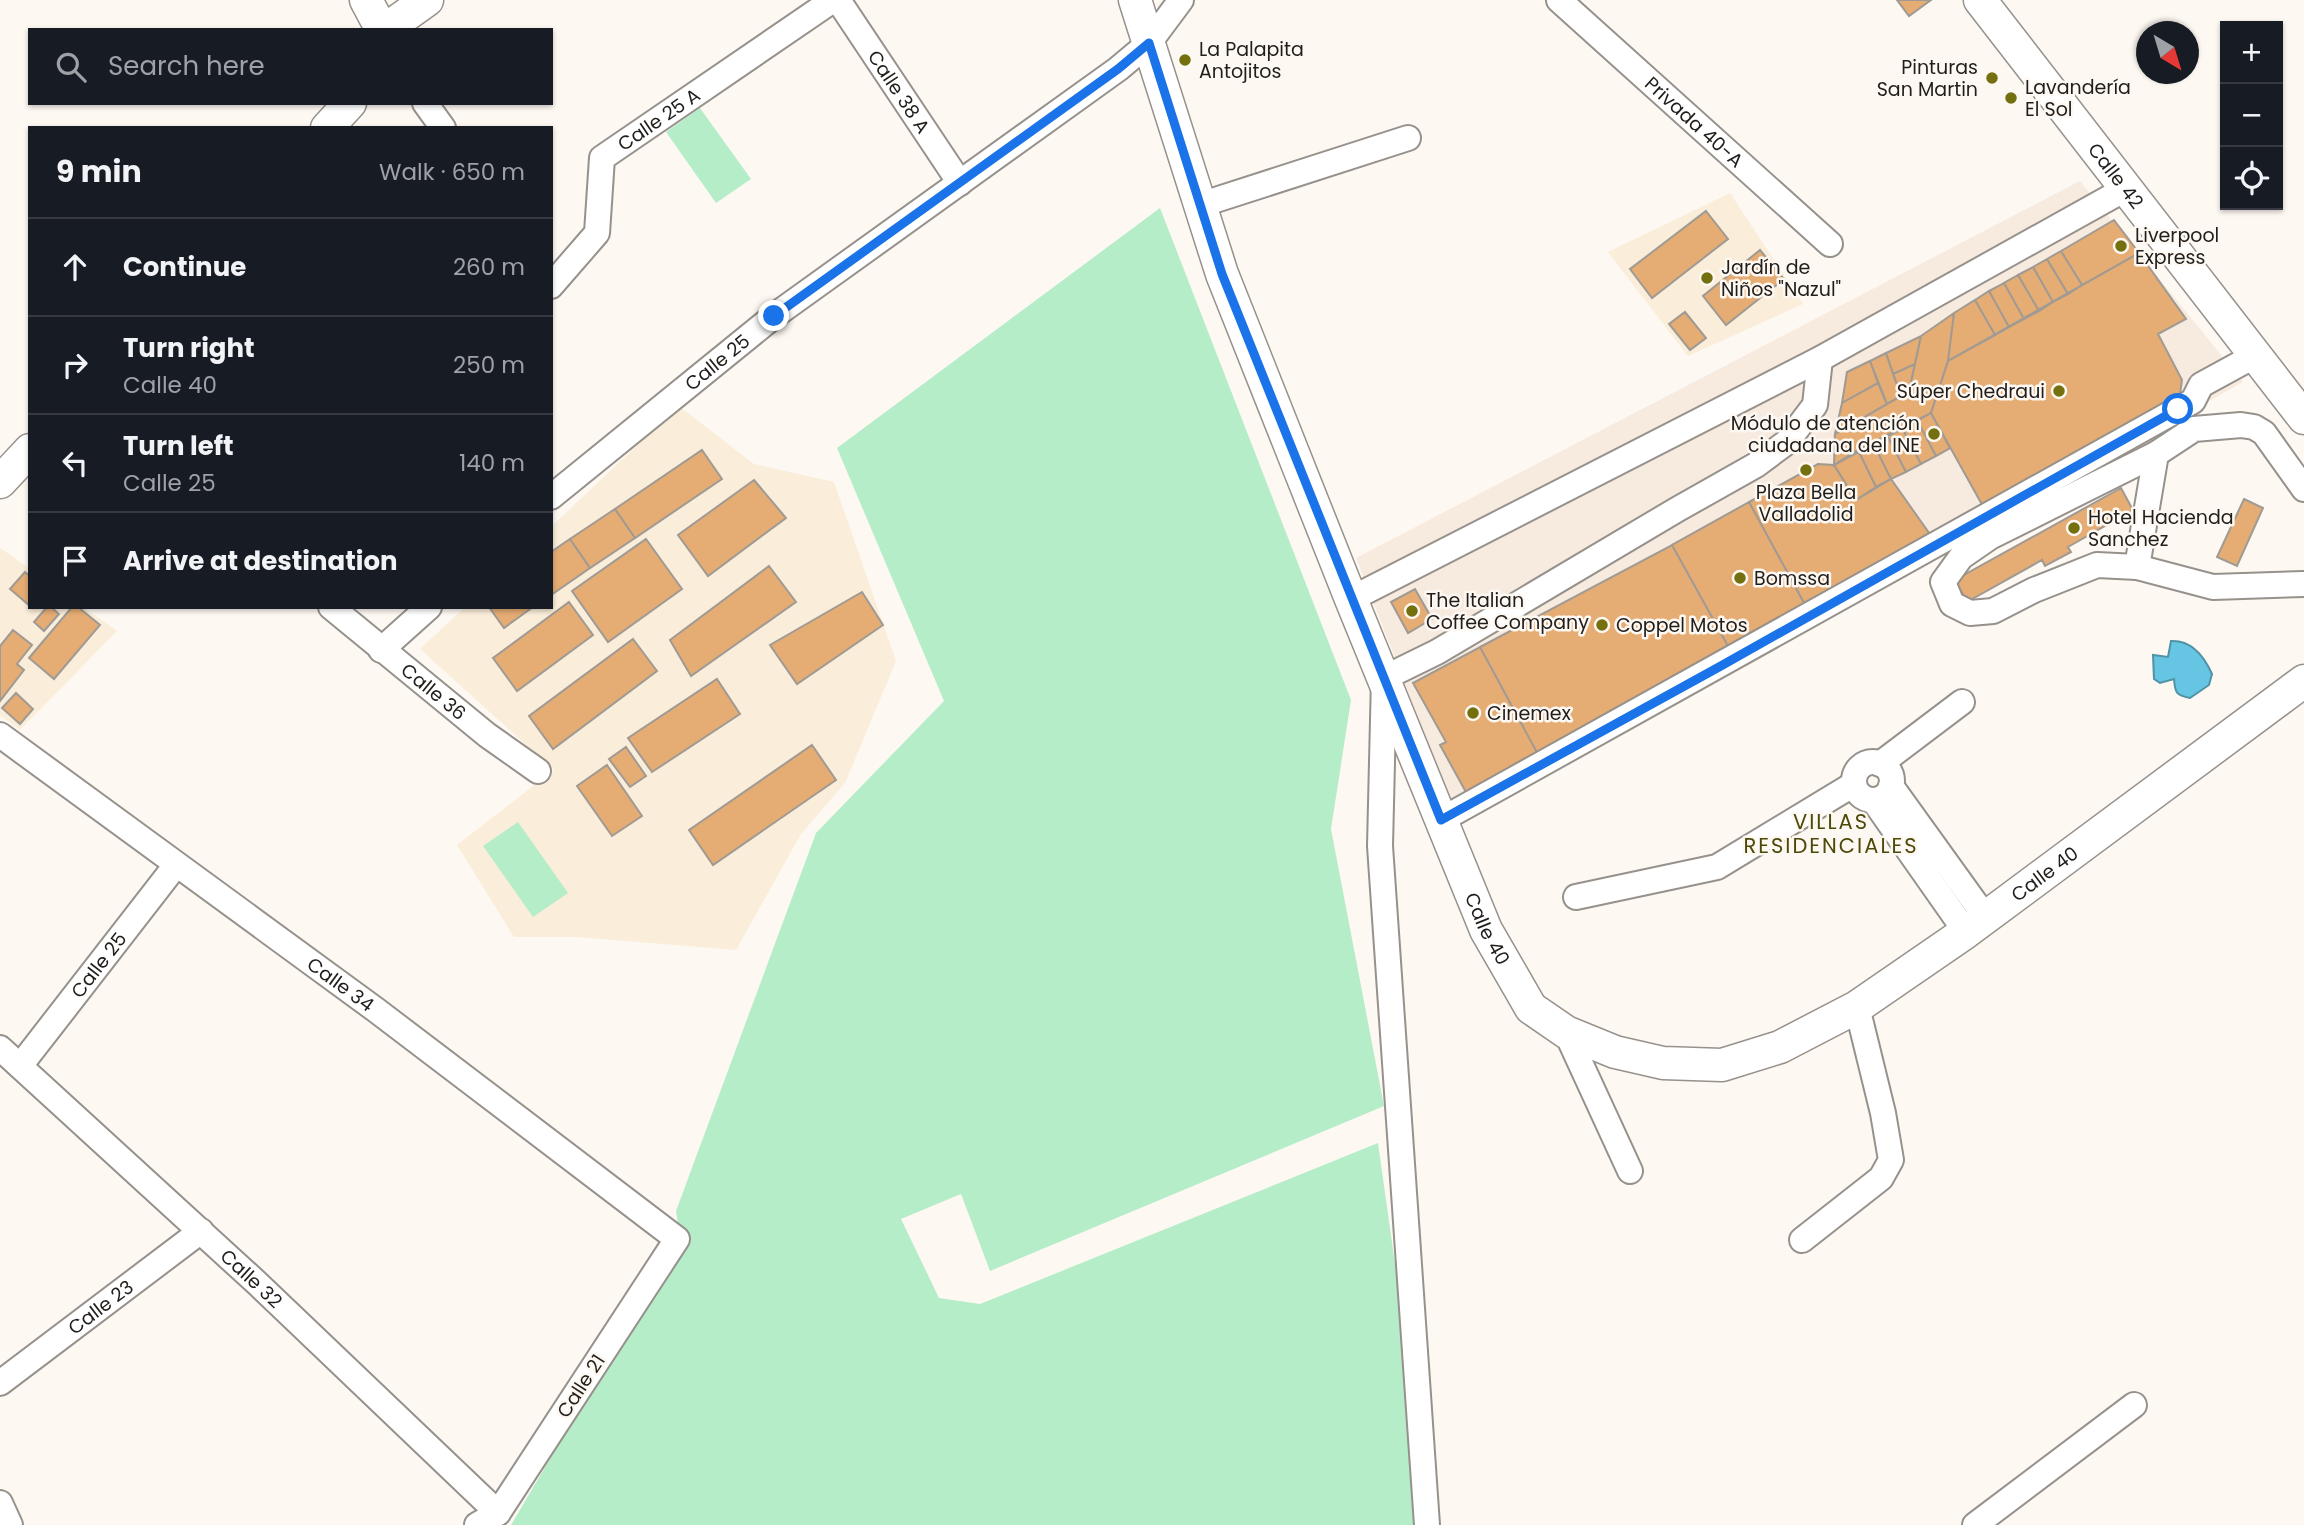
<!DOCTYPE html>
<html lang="en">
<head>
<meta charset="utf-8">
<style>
	:root { --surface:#171b24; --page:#20242c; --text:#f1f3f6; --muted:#9ea1a6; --line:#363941 }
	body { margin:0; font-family:Poppins,sans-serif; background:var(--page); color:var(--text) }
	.controls { position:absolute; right:21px; top:21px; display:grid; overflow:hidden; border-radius:0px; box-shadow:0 2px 5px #0004 }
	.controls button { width:63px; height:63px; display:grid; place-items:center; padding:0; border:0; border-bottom:2px solid var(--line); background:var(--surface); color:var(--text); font:35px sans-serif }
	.compass { position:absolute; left:2136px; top:21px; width:63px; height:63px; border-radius:50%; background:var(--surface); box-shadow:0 2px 5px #0004; rotate:142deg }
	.stop { position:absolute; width:21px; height:21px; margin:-16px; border:5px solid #1a73e8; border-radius:50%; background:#fff }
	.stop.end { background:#1a73e8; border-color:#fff; box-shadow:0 2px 7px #0008 }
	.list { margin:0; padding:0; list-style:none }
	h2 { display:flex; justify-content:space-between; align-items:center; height:91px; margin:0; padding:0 28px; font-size:30px }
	h2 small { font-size:23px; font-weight:400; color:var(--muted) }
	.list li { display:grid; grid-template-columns:46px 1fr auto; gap:21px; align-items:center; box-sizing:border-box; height:98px; padding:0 28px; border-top:2px solid var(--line) }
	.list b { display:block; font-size:26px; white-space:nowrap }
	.list p { margin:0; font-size:23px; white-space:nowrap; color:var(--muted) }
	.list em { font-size:23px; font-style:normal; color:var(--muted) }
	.icon { flex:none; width:38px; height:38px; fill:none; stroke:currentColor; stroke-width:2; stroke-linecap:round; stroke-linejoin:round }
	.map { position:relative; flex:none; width:2304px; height:1525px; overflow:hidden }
	.search { position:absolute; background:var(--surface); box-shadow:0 2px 5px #0004; left:28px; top:28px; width:525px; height:77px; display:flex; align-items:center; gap:18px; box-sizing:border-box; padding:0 24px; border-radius:0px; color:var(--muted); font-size:26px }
	.panel { position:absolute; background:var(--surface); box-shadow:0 2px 5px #0004; left:28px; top:126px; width:525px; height:483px; border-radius:0px }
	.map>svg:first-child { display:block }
</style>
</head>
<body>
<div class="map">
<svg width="2304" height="1525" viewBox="0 0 2304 1525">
	<rect width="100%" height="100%" fill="#fef8f2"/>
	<path fill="#f7ebe0" d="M2080 181 2243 382 1459 822 1356 558Z"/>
	<path fill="#faedd9" d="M1730 193 1803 304 1688 356 1608 252Z
		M679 406 754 464 834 482 896 661 845 783 801 834 736 950 578 937H514L457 845 554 770 420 649 465 607H551V527Z
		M0 548 30 569V607H83L117 631 20 730 0 715Z"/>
	<path fill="#b5edc9" d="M700 108 751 179 716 203 666 132Z
		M1160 208 1351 700 1331 829 1384 1106 990 1271 961 1194 901 1219 939 1298 980 1304 1378 1143 1406 1342 1414 1525H511L680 1238 676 1211 816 833 944 701 837 448Z
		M518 822 568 893 533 917 483 846Z"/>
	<path fill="#65c5e2" stroke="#5093a6" stroke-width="2" d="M2171 641C2192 640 2204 656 2212 674L2209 685 2190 698C2176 695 2175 693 2174 679L2160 683 2154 679 2153 655 2168 657Z"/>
	<path fill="#e5ac73" stroke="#9f9a94" stroke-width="2" d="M1897 0H1931L1909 16Z
		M1706 211 1728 239 1652 298 1630 269Z
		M2114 220 2139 253 2082 285 2061 251Z
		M1760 250 1784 279 1726 325 1703 296Z
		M2061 251 2082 285 2068 294 2047 259Z
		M2139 253 2186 319 2158 334 2182 380 2179 402 1985 510 1931 413 1948 361Z
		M2047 259 2068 294 2053 302 2033 267Z
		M2033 267 2053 302 2039 311 2018 275Z
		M2018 275 2039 311 2024 319 2004 283Z
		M2004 283 2024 319 2009 327 1989 291Z
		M1989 291 2009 327 1995 335 1975 300Z
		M1975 300 1995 335 1948 361 1954 313Z
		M1685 312 1706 338 1690 350 1669 324Z
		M1954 313 1948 361 1931 413 1834 465 1835 434 1909 391 1921 336Z
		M1921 336 1915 364 1893 374 1886 353Z
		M1886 353 1901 396 1887 404 1870 361Z
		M1870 361 1878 383 1842 403 1847 372Z
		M1915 364 1909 391 1901 396 1893 374Z
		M1878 383 1887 404 1835 434 1842 403Z
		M1931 413 1950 448 1936 456 1917 420Z
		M1917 420 1936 456 1921 464 1902 428Z
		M1902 428 1921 464 1906 472 1887 435Z
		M1887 435 1906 472 1891 479 1873 443Z
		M1873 443 1891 479 1876 487 1858 450Z
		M702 450 722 479 635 538 615 509Z
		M1858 450 1876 487 1856 500 1834 465Z
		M1818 464 1834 465 1856 500 1891 479 1934 540 1809 612 1749 502Z
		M754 480 786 518 708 576 678 535Z
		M2121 488 2133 510 2068 547 2071 552 2045 566 2042 560 1967 602 1955 580Z
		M2244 499 2263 508 2237 566 2217 557Z
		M1749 502 1809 612 1733 655 1672 545Z
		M615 509 635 538 590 568 570 539Z
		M570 539 590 568 551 595V552Z
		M646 539 682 589 608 642 572 591Z
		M1672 545 1733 655 1541 760 1480 647Z
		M769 566 796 602 691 676 670 640Z
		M25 572 30 576V606L10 589Z
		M1415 589 1432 619 1408 633 1391 602Z
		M862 592 883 625 797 684 770 645Z
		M569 602 593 635 517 691 493 658Z
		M47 607H51L59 614 44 631 34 622Z
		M72 607H78L100 625 54 679 29 658Z
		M489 607H533L504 628Z
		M13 630 32 645 17 664 24 670 0 701V646Z
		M633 639 657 671 553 749 529 716Z
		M1480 647 1541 760 1467 794 1440 745 1446 742 1413 683Z
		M717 679 740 714 652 772 628 738Z
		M16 693 33 709 20 724 2 708Z
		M812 745 836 780 713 865 689 830Z
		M626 747 646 776 630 787 609 759Z
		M607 765 642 816 612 836 577 786Z"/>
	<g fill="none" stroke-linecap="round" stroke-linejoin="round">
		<defs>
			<g id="minor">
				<path id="s1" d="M838 0 960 183"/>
				<path id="s2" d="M1559 0 1830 244"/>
				<path d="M425 103 443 128"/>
				<path d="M1200 205 1408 138"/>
				<path id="s3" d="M551 286 597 233 602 158 833 0"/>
				<path d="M2304 489 2264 433 2254 427 2241 425 2194 429 2156 454 1990 537 1961 557 1943 582 1952 604 1970 613 1993 611 2034 590 2097 565 2137 567 2213 587 2304 584"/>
				<path id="s4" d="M551 497 774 316 1118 69 1149 43 1181 0"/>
				<path d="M2137 567 2156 454"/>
				<path d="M1351 599 1820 359 2127 188"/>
				<path id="s5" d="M331 607 487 735 538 771"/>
				<path d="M381 650 429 607"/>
				<path id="s6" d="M0 735 376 1010 677 1239 498 1513 477 1525"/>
				<circle cx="1873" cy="781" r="19"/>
				<path d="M1880 764 1962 702"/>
				<path d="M1891 786 1986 918"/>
				<path d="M1874 801 1966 932"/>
				<path d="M1441 820 2193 401 2201 385 2256 355"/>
				<path d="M1576 897 1717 867 1854 784"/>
				<path d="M1566 1032 1630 1171"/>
				<path id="s7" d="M0 1048 258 1284 498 1513"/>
				<path id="s8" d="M20 1066 176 865"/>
				<path d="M1802 1240 1881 1178 1891 1160 1883 1113 1857 1007"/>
				<path id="s9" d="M0 1383 201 1231"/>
				<path d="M0 1503 10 1525"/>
				<path d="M1427 1525 1380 846 1384 678 1437 652 1678 509 1756 465 1787 442 1815 405 1820 359"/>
				<path d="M1975 1525 2134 1405"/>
			</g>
			<g id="major">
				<path d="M366 0 382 30"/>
				<path id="s10" d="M1135 0 1222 274 1351 599 1486 930 1531 1008 1566 1032 1615 1052 1663 1063 1722 1065 1780 1047 1857 1007 1966 932 2304 681"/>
				<path id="s11" d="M1980 0 2304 418"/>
				<path d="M385 30 427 0"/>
				<path d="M327 128 350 103"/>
				<path d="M0 482 30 450"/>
			</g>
		</defs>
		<use href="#minor" stroke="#97918c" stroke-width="28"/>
		<use href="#major" stroke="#97918c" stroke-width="35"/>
		<use href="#minor" stroke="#fff" stroke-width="24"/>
		<use href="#major" stroke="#fff" stroke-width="32"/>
	</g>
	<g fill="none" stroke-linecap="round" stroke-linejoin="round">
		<path stroke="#1a73e8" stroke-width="9" d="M774 316 1118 69 1149 43 1222 274 1441 820 1719 667 2178 409"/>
	</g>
	<g fill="#746f0f" stroke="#fef8f2" stroke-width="2.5">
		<circle cx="1185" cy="60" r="7"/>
		<circle cx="1992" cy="78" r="7"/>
		<circle cx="2011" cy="98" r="7"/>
		<circle cx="2121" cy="246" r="7"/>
		<circle cx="1707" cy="278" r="7"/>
		<circle cx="2059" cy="391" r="7"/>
		<circle cx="1934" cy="434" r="7"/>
		<circle cx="1806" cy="470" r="7"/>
		<circle cx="2074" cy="528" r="7"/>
		<circle cx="1740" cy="578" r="7"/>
		<circle cx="1412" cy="611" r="7"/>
		<circle cx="1602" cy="625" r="7"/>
		<circle cx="1473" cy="713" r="7"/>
	</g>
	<g text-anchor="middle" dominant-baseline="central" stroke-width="5" stroke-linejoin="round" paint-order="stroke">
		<g font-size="19" fill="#201d1b" stroke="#fef8f2" text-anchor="start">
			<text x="1199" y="49">La Palapita<tspan x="1199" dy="22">Antojitos</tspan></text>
			<text x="1978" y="67" text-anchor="end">Pinturas<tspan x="1978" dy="22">San Martin</tspan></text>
			<text x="2025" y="87">Lavandería<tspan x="2025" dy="22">El Sol</tspan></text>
			<text x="2135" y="235">Liverpool<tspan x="2135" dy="22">Express</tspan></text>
			<text x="1721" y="267">Jardín de<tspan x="1721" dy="22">Niños "Nazul"</tspan></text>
			<text x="2045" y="391" text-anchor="end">Súper Chedraui</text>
			<text x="1920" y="423" text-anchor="end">Módulo de atención<tspan x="1920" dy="22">ciudadana del INE</tspan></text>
			<text x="1806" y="492" text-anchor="middle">Plaza Bella<tspan x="1806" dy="22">Valladolid</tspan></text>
			<text x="2088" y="517">Hotel Hacienda<tspan x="2088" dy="22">Sanchez</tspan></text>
			<text x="1754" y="578">Bomssa</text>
			<text x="1426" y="600">The Italian<tspan x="1426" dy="22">Coffee Company</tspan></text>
			<text x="1616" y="625">Coppel Motos</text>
			<text x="1487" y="713">Cinemex</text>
		</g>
		<g font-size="19" fill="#201d1b" stroke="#fef8f2">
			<text stroke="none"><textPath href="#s1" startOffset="110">Calle 38 A</textPath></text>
			<text stroke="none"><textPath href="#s3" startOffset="214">Calle 25 A</textPath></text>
			<text stroke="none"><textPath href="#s2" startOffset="182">Privada 40-A</textPath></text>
			<text stroke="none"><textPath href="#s11" startOffset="222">Calle 42</textPath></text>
			<text stroke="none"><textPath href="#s4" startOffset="214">Calle 25</textPath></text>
			<text stroke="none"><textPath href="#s5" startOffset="133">Calle 36</textPath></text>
			<text stroke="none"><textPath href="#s10" startOffset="1666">Calle 40</textPath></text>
			<text stroke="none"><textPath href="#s10" startOffset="994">Calle 40</textPath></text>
			<text stroke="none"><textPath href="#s8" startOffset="128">Calle 25</textPath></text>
			<text stroke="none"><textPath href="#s6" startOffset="422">Calle 34</textPath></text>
			<text stroke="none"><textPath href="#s7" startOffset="341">Calle 32</textPath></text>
			<text stroke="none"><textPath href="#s9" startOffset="126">Calle 23</textPath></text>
			<text transform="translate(581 1386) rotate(-57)">Calle 21</text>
		</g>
		<g font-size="21" letter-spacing="2" fill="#4d4908" stroke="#fef8f2">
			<text x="1831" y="821">VILLAS<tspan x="1831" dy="24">RESIDENCIALES</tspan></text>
		</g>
	</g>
</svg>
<div class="controls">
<button>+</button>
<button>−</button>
<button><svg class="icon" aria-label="locate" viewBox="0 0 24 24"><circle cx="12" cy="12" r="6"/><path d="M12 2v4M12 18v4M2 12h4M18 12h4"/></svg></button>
</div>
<svg class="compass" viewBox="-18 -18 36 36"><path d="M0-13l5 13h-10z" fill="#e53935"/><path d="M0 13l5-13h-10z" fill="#9ea1a6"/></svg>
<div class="stop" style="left:2178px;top:409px"></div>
<div class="stop end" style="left:774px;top:316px"></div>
<div class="search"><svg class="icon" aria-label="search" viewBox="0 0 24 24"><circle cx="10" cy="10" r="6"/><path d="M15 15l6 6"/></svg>Search here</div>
<section class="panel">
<h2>9 min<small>Walk · 650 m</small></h2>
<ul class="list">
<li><svg class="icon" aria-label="ahead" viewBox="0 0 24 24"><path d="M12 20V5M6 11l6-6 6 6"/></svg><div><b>Continue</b></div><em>260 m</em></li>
<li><svg class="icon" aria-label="right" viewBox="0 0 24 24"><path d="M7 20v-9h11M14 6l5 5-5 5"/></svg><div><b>Turn right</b><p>Calle 40</p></div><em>250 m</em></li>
<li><svg class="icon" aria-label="left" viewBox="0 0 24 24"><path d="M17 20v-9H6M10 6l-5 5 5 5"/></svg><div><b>Turn left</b><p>Calle 25</p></div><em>140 m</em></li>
<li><svg class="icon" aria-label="arrive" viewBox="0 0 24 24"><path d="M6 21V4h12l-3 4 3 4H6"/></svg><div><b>Arrive at destination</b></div></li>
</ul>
</section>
</div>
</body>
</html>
